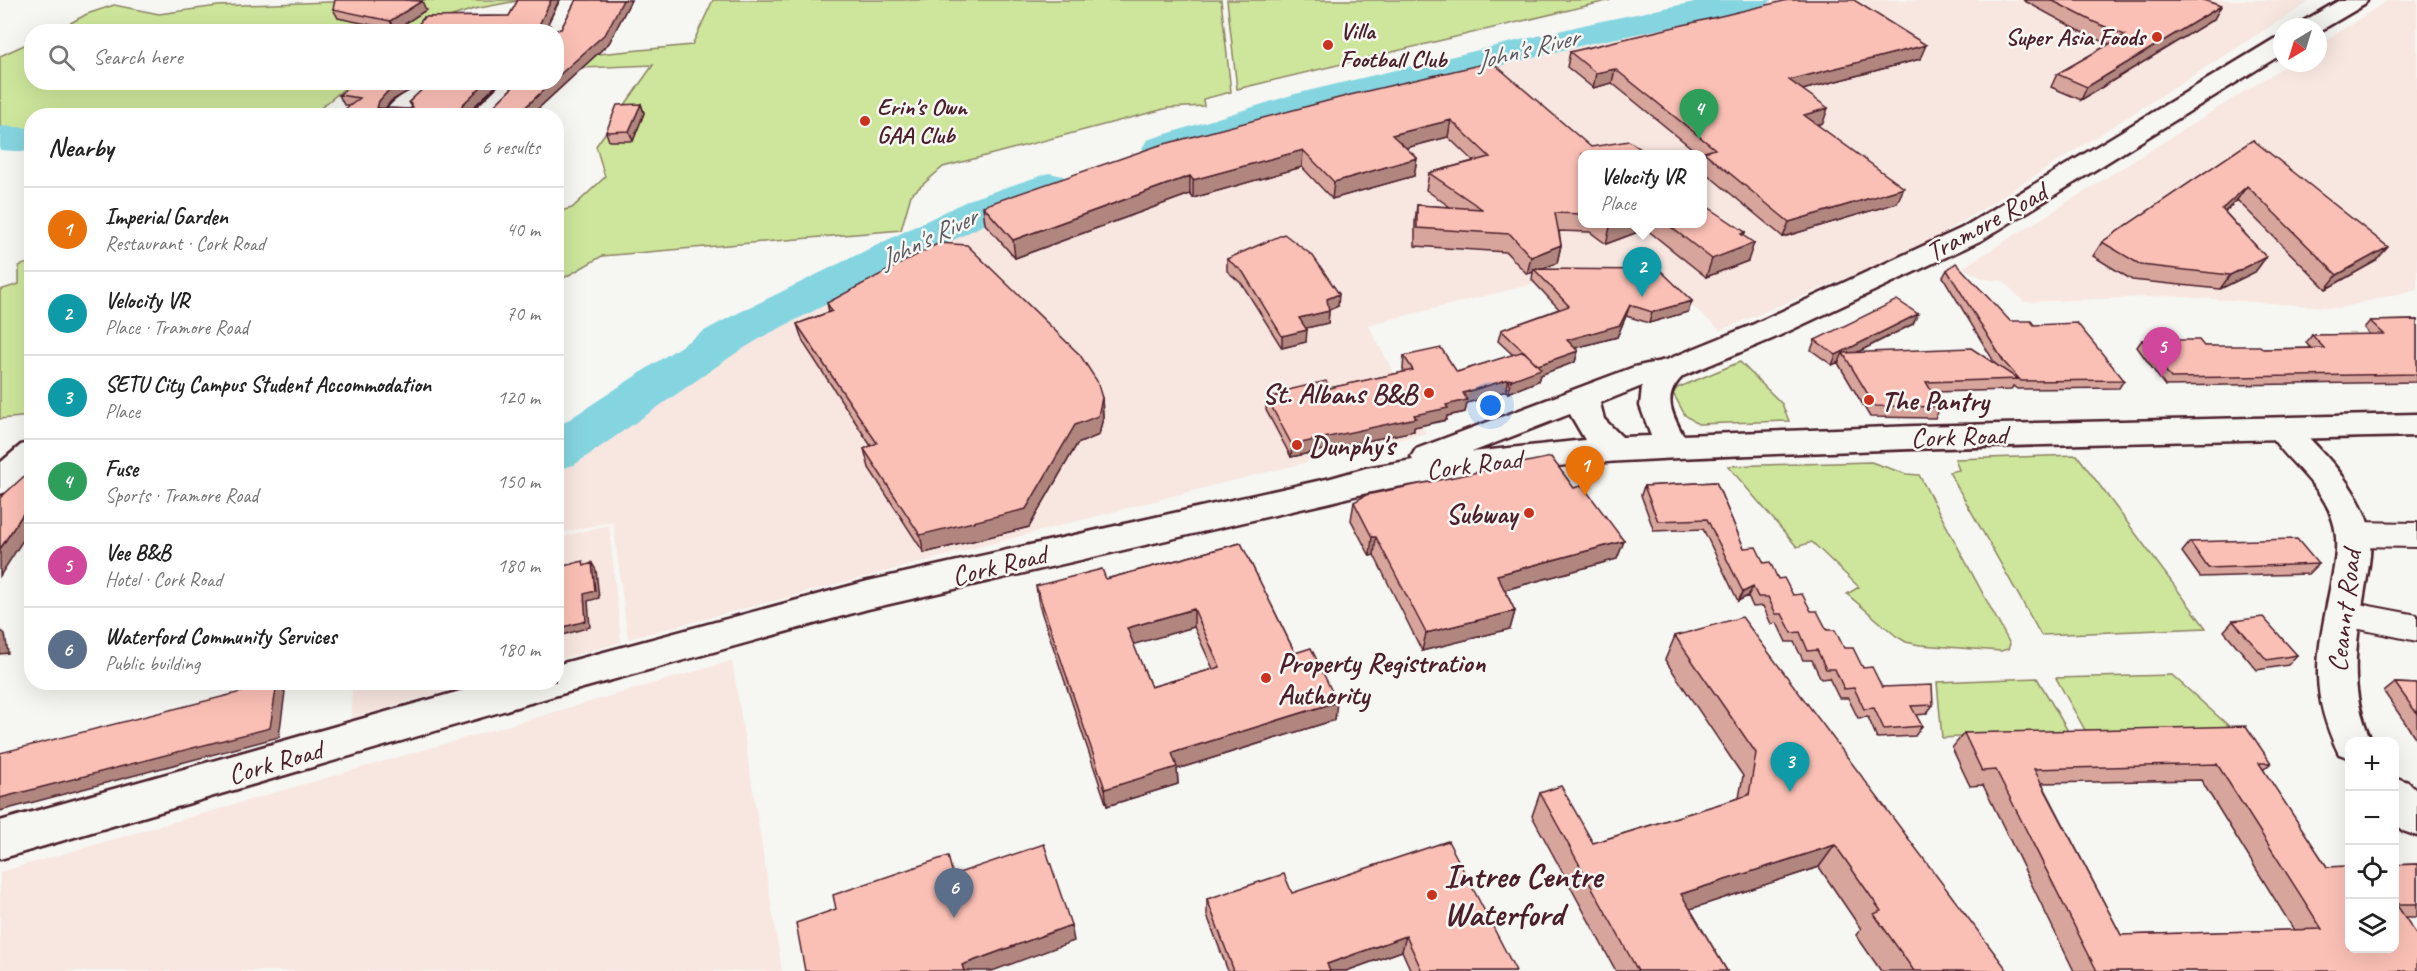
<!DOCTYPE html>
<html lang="en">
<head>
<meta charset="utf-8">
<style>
	:root { --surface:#fff; --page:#f2f2f2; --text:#222; --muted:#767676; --line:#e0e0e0; --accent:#7c3aed }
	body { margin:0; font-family:Caveat,sans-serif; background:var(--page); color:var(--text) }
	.controls { position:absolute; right:18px; bottom:18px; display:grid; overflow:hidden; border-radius:12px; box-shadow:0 6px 24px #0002 }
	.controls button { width:54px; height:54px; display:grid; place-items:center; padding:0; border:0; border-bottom:2px solid var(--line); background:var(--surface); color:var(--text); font:30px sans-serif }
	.compass { position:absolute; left:2273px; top:18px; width:54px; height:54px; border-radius:50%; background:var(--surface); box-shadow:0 6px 24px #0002; rotate:218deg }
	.you { position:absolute; left:1491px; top:406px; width:21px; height:21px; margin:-15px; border:4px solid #fff; border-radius:50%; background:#1a73e8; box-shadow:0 0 0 9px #1a73e833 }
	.badge { display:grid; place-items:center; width:39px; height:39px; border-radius:50%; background:var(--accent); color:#fff; font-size:20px; font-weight:700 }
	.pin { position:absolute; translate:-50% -50px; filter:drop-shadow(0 2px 3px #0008) }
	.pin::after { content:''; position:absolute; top:32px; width:21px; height:18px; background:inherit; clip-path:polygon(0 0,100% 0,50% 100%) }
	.popup { position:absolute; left:1578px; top:150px; width:129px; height:78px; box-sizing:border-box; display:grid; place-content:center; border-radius:12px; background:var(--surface); filter:drop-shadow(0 2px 4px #0005); font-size:20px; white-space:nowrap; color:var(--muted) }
	.popup b { font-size:22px; color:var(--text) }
	.popup::after { content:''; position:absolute; left:50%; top:100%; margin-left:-12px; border:12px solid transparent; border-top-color:var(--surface) }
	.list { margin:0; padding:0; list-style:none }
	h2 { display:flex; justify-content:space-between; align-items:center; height:78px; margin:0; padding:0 24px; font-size:26px }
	h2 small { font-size:20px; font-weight:400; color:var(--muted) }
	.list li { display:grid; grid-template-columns:39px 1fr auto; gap:18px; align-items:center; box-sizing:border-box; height:84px; padding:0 24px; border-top:2px solid var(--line) }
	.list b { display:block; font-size:22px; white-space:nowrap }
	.list p { margin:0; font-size:20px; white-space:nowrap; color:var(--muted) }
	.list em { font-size:20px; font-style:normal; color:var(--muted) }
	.icon { flex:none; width:33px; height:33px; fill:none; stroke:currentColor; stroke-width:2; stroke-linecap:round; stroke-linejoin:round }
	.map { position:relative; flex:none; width:2417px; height:971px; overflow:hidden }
	.search { position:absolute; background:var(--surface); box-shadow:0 6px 24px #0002; left:24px; top:24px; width:540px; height:66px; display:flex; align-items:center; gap:15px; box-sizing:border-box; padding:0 21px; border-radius:24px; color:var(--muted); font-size:22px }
	.panel { position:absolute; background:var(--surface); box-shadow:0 6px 24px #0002; left:24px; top:108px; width:540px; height:582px; border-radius:24px }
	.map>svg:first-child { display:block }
</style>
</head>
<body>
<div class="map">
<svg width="2417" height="971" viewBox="0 0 2417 971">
	<rect width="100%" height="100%" fill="#f6f6f2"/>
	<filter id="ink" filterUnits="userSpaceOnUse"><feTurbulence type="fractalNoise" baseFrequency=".0167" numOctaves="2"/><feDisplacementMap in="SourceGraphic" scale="12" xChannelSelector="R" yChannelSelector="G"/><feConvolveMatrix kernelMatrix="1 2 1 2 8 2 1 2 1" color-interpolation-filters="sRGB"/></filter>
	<g filter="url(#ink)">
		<path fill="#f8e6e0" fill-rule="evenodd" d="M1776 0H2312L1924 246 1720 330 1675 291 1581 272 1368 325 1426 433 1215 485 628 639 613 521 557 534V471L753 339 989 214 1364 98ZM1582 154H1702V224H1582Z
			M2389 0H2417V289L2340 308 2170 296 2024 302 2003 281 1986 279 1962 268 2290 63H2318V45Z
			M609 525 621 642 557 660 556 538Z
			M732 661 782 971H0V872Z
			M352 683V682L475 683 351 718Z"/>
		<path fill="#cde69b" stroke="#8c8263" stroke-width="1.5" d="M384 0H523L474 9 415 28 411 31 54 32 87 14 114 5 159 14 218 6Z
			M713 0H1221L1231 92 1203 99 1204 106 1168 108 943 167 911 195 901 230 602 256 557 282 556 212 572 208 605 177 596 146 653 65 560 69 567 57 692 45Z
			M1227 0H1611L1237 89Z
			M31 42 32 82 351 83 312 115 32 116 31 130 0 128V56Z
			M31 262V416L0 419V290L19 284V266Z
			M1740 362 1782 404 1789 421 1698 424 1685 415 1673 393 1677 388Z
			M2077 455 2206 628 2041 635 1949 472 1959 470 1955 459Z
			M1871 462 1906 474 1919 475 2010 644 2008 649 2001 651 1920 645 1906 642 1896 636 1847 594 1859 587 1812 542 1797 547 1728 466Z
			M2172 675 2231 728 2085 730 2056 678Z
			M2037 678 2068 731 1942 738 1937 682Z"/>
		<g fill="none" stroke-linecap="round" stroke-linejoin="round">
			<path fill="#85d5e0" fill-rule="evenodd" d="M1704 0H1771L1766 7 1754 10 1592 43 1321 110 1161 160 1147 156 1142 148 1147 140 1295 94 1592 23Z
				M0 126 32 128V152L0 150Z
				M1049 173 1063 176 1069 185 1063 194 999 217 766 335 736 353 574 465 556 470V428L704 331 734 315 971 199Z"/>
			<defs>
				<path id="minor" d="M418 88 426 89 429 94 411 111 415 116H384C386 105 407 90 418 88Z
					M2353 522 2417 523V547L2353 546 2342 542 2337 534 2342 526Z
					M2343 601 2417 615V641L2331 623 2327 614 2331 605Z"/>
				<path id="tertiary" d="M561 0H583L566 32 563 37 556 38V32H544Z
					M503 82H529L495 116H468Z
					M2282 418 2293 421C2321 451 2353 480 2367 520 2374 542 2369 566 2365 589 2356 644 2347 689 2372 742H2350V758L2339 754C2308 689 2317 657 2330 589 2334 567 2340 543 2333 521 2322 483 2286 462 2266 429L2271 421Z
					M32 442V472L12 490 0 494V463L21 445Z
					M2394 777 2408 782 2417 791V836L2403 831 2394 823Z"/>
				<path id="secondary" d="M2340 0H2367L2364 5 2318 32V27H2299L2302 22Z
					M2282 37V54L1982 240 1772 339 1683 376C1662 396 1671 412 1683 435L1915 426 2417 414V436C2203 441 1990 445 1776 454 1670 458 1565 462 1460 477 1416 483 1373 490 1331 502L868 609 554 696 0 859V821L492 682H556V665L868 581 1331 478 1366 468 1413 460 1411 457 1416 449 1634 367 1666 360 1752 325 1962 228 2274 39ZM1642 386 1640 406 1651 436 1622 437 1604 419 1600 403ZM1570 414 1585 440 1472 452Z"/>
			</defs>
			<use href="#minor" stroke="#4a1f2b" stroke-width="4"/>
			<use href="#tertiary" stroke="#4a1f2b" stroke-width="5"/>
			<use href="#secondary" stroke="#4a1f2b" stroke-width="5"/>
			<use href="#minor" fill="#f6f6f2" fill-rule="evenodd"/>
			<use href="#tertiary" fill="#f6f6f2" fill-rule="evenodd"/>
			<use href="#secondary" fill="#f6f6f2" fill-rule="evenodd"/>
		</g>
		<path fill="#d8a59c" stroke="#4a1f2b" stroke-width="1.5" fill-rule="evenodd" d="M518 0H559L547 25H550L553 31 561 29 576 0H631L609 43 530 116H344L342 112 350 105H344L339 95 355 82H500L473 108H492L518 82H556V32H413L424 17 509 16ZM417 86 425 87 409 102 412 107 410 109 386 108 391 101Z
			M2023 0H2203L2221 6 2214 19 2081 100 2051 87 2057 74 2110 44 2087 35Z
			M333 9 426 10 395 30 338 18Z
			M1570 52 1920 59 1802 90 1823 123 1817 125 1897 203 1783 237 1702 170V154H1699L1612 83 1593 88 1567 67Z
			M1492 62 1582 154V224H1702L1745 232 1744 236 1748 261 1706 277 1646 229 1606 244 1590 232 1559 231 1561 245 1557 263 1542 269 1692 301 1688 312 1649 323 1626 316 1617 337 1575 348 1578 351 1575 362 1540 375 1538 381 1508 393 1506 391 1467 403 1465 412 1447 416 1446 420 1414 427V431L1291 457 1266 410 1267 398 1280 395V392L1330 388 1404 372 1403 369 1404 356 1457 372 1513 355 1498 341 1501 330 1559 309 1532 280 1533 272 1527 274 1506 252 1415 246V222L1417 205 1450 207 1426 190 1429 173 1473 161 1448 137 1406 148 1417 158 1414 176 1332 199 1302 167 1193 198 1190 194 1015 258 985 224 983 206Z
			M641 104 644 113 633 141H609L606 132Z
			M2253 140 2376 261 2326 289 2237 200 2225 212 2266 257 2255 272 2220 289 2132 280 2093 256 2102 242Z
			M1227 259 1338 306 1329 310 1328 323 1306 328V342L1282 348 1242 284 1227 271Z
			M1947 270 2010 321 2034 325 2124 380 2119 388 2017 389 2013 386 2011 390 1932 392 1941 407 1935 418 1870 417 1838 363 1839 362 1832 365 1811 350 1815 340 1913 324 1858 352 1996 365 1943 277Z
			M827 303 1102 398 1103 417 1099 435 1077 444 1029 527 924 553 869 468 864 449 871 446 803 342 797 324 829 312Z
			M2417 320V382L2165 386 2137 347 2142 340 2204 346 2263 349 2311 348 2306 343 2312 335H2370L2364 328 2370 321Z
			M1716 482 1744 548 1764 563 1793 595 1811 611 1844 648 1882 687 1933 705 1926 714 1916 715 1922 726 1915 736 1877 738 1868 717 1858 718 1848 698H1839L1829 678 1821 679 1812 660H1803L1794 642H1786L1777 623 1771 624 1763 606 1753 607 1748 596 1738 601 1703 529 1654 531 1641 495 1644 486Z
			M1574 488 1624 541 1617 559 1505 590 1515 611 1510 629 1422 651 1374 555 1370 556 1351 520 1354 502Z
			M2190 542 2318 564 2308 574 2200 577 2182 552Z
			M1241 543 1295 653 1335 720 1177 769 1178 784 1107 806 1039 605 1036 586 1106 579ZM1194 627 1213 669 1151 687 1133 644Z
			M2233 621 2297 655 2288 665 2257 670 2224 631Z
			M1675 636 2008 971H1881L1856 935 1861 929 1819 867 1690 909 1727 971H1616L1532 816 1540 793 1593 843 1739 798 1743 776 1665 660Z
			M2395 683 2417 684V740L2384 692Z
			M1964 733 2271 763 2263 770 2327 867 2417 864V917H2404L2417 971H2074L1983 785 1970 786 1952 748ZM2201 780 2294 930 2121 935 2042 783Z
			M1292 893 1516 971H1411L1402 951 1346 971H1228L1207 915V899Z"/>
		<path fill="#b0867f" stroke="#4a1f2b" stroke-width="1.5" d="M551 0H559L544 32 539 25Z
			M623 0H631L609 43 530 116H516L552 82H556V78Z
			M422 1 426 10 395 30 390 21Z
			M2221 6 2214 19 2081 100 2087 87Z
			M1926 45 1920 59 1783 95 1789 80Z
			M1615 69 1612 83 1593 88 1596 73Z
			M403 82H416L417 86 391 101 384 110 377 108 379 101 387 92Z
			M486 82H500L466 114 462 108V105Z
			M641 104 644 113 633 141 629 131Z
			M1828 108 1823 123 1798 130 1804 115Z
			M1451 120 1448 137 1390 152 1392 135Z
			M1303 150 1302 167 1193 198V180Z
			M1417 158 1414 176 1332 199 1334 182Z
			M1190 176V194L1015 258 1013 240Z
			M2247 186 2237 200 2212 224 2222 209Z
			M1904 188 1897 203 1783 237 1789 222Z
			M1619 224H1648L1646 229 1606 244 1610 227Z
			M1745 232 1739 249 1754 243 1748 261 1706 277 1712 259 1741 234Z
			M1561 245 1557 263 1536 271 1534 269 1533 272 1527 274 1531 257Z
			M2388 247 2376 261 2326 289 2337 275Z
			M2266 257 2255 272 2220 289 2230 275Z
			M1339 294 1338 306 1326 311 1327 299Z
			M1692 301 1688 312 1649 323 1652 312Z
			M1630 305 1626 316 1617 337 1564 351 1567 340Z
			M1329 311 1328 323 1298 330 1299 318Z
			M1918 314 1913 324 1846 358 1843 353 1839 362 1832 365 1836 355Z
			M1307 330 1306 342 1282 348V336Z
			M1578 351 1575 362 1540 375 1538 381 1508 393 1511 380 1538 365Z
			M1509 379 1506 391 1467 403 1465 412 1447 416 1446 420 1414 427V431L1291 457 1292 445 1414 415 1446 405 1463 393Z
			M1102 398 1103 417 1099 435 1077 444 1029 527 924 553 920 535 1075 425Z
			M32 500V526L0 576V549Z
			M1372 537H1376L1374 555 1370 556Z
			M1624 541 1617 559 1493 593 1497 575Z
			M592 563 596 570 599 598 588 601 590 627 556 637V629L584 594Z
			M1753 587 1748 596 1738 601 1743 592Z
			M1194 609V627L1128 646 1127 628Z
			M1515 611 1510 629 1422 651 1426 633Z
			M0 630 5 634 8 653 0 654Z
			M277 683 285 692 279 737 0 811V798Z
			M1337 702 1335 720 1177 769 1178 784 1107 806 1105 789 1172 753Z
			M1835 845 1819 867 1669 916 1681 894Z
			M1071 925 1074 941 992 971H964L962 965Z
			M1406 936 1402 951 1346 971H1325L1327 964Z"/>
		<path fill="#fbc0b5" stroke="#4a1f2b" stroke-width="1.5" fill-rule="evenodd" d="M335 0H402L422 1 390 21 333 9Z
			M518 0H551L539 25H550L553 31 561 29 576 0H623L606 33 556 78V32H413L424 17 509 16Z
			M1788 0H1854L1926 45 1789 80 1828 108 1804 115 1904 188 1789 222 1704 152 1715 149 1615 69 1596 73 1570 52Z
			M2051 0H2203L2221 6 2087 87 2057 74 2125 35 2094 22Z
			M1492 62 1591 147 1629 141 1648 154H1582V214L1555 213 1561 245 1531 257 1510 234 1417 228V205L1482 209 1429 173 1490 157 1451 120 1392 135 1417 158 1334 182 1303 150 1193 180 1190 176 1013 240 983 206 1157 146 1350 95Z
			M355 82H403L387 92 379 101 377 108 410 109 413 107 409 102 427 85 425 82H486L462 105V108H492L518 82H552L516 116H368L342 112 360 98 339 95Z
			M641 104 629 131 606 132 617 105Z
			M2253 140 2388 247 2337 275 2247 186 2222 209 2266 257 2230 275 2141 265 2102 242Z
			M1702 203 1745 232 1741 234 1754 243 1712 259 1667 224H1702Z
			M1606 224H1619L1610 227Z
			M1284 234 1313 256 1339 294 1327 299 1329 311 1299 318 1307 330 1282 336 1243 272 1227 259Z
			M939 243 967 245 1080 355 1097 381 1102 398 1098 416 1075 425 1026 509 920 535 864 449 877 443 797 324 832 311 827 303Z
			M1956 263 2010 321H2031L2034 325 2077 323 2124 380 2021 381 2004 362 1947 270Z
			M1534 269 1660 270 1692 301 1652 312 1630 305 1620 325 1567 340 1578 351 1538 365 1501 330 1569 306Z
			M1897 300 1918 314 1836 355 1815 340Z
			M2417 320V374L2171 378 2142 340H2199L2204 346H2260L2263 349 2324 348 2312 335 2384 334 2370 321Z
			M1441 348 1457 372 1524 351 1541 369 1511 380 1509 379 1463 393 1467 400 1446 405 1448 408 1414 415 1416 418 1292 445 1267 398 1282 395 1280 392 1326 381 1330 388 1413 370 1404 356Z
			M1971 348 2018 379 1926 382 1941 407 1875 406 1843 353Z
			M1551 457 1574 488 1582 485 1624 541 1497 575 1515 611 1426 633 1376 537H1372L1354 502 1366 495Z
			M32 469V500L0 549V498Z
			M1716 482 1744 548 1756 547 1764 563 1770 562 1778 579 1784 578 1793 595 1802 594 1811 611H1817L1827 630H1835L1844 648H1853L1863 668 1872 667 1882 687 1932 685 1933 705 1911 706 1922 726 1884 729 1874 708 1864 709 1854 688 1844 689 1835 669H1826L1817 650 1808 651 1800 632 1792 633 1782 614H1776L1768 597H1758L1753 587 1743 592 1707 519 1658 521 1644 486Z
			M2297 539 2318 564 2208 568 2190 542Z
			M1241 543 1295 653 1311 648 1337 702 1172 753 1177 767 1105 789 1036 586 1102 569 1106 579ZM1194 609 1220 667 1151 687 1127 628Z
			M583 561 584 566 592 563 595 591 584 594 586 621 556 629V568Z
			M1742 617 2008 971H1914L1874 914 1881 911 1835 845 1681 894 1727 971H1638L1540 793 1561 786 1593 843 1749 795 1756 753 1675 636Z
			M2263 617 2297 655 2267 660 2233 621Z
			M277 683 270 728 0 798V753Z
			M2395 683 2417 684V714Z
			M2246 726 2271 763H2259L2327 867 2349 866V948H2394V865L2417 864V904H2396L2417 935V971H2097L1996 770 1982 771 1964 733ZM2217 764 2322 929 2121 935 2034 769Z
			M1448 841 1516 971H1422L1406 936 1327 964 1330 971H1234L1207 899 1284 874 1292 893Z
			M1044 844 1071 925 962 965 964 971H805L796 923 836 909 833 895 948 856 953 875Z"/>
	</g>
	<g fill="#c8321e" stroke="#f6f6f2" stroke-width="2">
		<circle cx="2157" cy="37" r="6"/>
		<circle cx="1328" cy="45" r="6"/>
		<circle cx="865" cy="121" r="6"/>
		<circle cx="1429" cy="393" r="6"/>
		<circle cx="1869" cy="400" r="6"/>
		<circle cx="1297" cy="445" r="6"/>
		<circle cx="1529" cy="513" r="6"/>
		<circle cx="1266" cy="678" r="6"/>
		<circle cx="1432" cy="895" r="6"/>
	</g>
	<g text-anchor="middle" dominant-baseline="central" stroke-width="5" stroke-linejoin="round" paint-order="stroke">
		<g font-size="24" font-weight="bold" fill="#4a1f2b" stroke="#f6f6f2" text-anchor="start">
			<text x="1340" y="31">Villa<tspan x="1340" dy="28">Football Club</tspan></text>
			<text x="2145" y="37" text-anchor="end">Super Asia Foods</text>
			<text x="877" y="107">Erin's Own<tspan x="877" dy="28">GAA Club</tspan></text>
		</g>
		<g font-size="26" font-style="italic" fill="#5c5661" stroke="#f6f6f2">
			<text transform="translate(1527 49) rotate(-14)">John's River</text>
			<text transform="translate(928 238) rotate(-26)">John's River</text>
		</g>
		<g font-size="28" fill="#4a1f2b" stroke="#f6f6f2">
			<text transform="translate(1986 222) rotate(-29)">Tramore Road</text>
			<text transform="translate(1959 436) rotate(-2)">Cork Road</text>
			<text transform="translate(1474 464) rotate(-7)">Cork Road</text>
			<text transform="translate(999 565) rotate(-14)">Cork Road</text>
			<text transform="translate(2344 611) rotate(-83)">Ceannt Road</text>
			<text transform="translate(275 762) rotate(-16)">Cork Road</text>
		</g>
		<g font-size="28" font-weight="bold" fill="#4a1f2b" stroke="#f6f6f2" text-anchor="start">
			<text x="1417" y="393" text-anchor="end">St. Albans B&amp;B</text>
			<text x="1881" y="400">The Pantry</text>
			<text x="1309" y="445">Dunphy's</text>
			<text x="1517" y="513" text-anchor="end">Subway</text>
			<text x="1278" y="662">Property Registration<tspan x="1278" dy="32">Authority</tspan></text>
		</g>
		<g font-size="33" font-weight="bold" fill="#4a1f2b" stroke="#f6f6f2" text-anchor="start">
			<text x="1444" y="876">Intreo Centre<tspan x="1444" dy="38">Waterford</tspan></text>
		</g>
	</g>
</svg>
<div class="controls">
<button>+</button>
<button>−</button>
<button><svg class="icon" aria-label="locate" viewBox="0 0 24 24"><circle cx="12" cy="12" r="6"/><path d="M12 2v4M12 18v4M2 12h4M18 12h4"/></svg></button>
<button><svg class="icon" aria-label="layers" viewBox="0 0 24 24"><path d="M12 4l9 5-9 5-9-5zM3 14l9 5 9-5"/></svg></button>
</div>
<svg class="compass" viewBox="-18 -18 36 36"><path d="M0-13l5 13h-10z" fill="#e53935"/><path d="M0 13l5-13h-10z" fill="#767676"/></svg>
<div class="you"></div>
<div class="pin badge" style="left:1585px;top:496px;background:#e8710a">1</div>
<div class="pin badge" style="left:1642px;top:297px;background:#0f9aa8">2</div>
<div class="popup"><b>Velocity VR</b>Place</div>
<div class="pin badge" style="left:1790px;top:792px;background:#0f9aa8">3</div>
<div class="pin badge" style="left:1699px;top:139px;background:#2e9e5b">4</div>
<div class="pin badge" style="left:2162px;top:377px;background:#d1479c">5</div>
<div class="pin badge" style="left:954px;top:918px;background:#5c6f8a">6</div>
<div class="search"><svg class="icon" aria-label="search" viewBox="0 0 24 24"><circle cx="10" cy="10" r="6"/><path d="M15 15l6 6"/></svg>Search here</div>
<section class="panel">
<h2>Nearby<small>6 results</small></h2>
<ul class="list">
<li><span class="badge" style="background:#e8710a">1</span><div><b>Imperial Garden</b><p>Restaurant · Cork Road</p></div><em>40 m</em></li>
<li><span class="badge" style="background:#0f9aa8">2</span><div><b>Velocity VR</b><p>Place · Tramore Road</p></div><em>70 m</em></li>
<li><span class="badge" style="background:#0f9aa8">3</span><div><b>SETU City Campus Student Accommodation</b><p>Place</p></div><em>120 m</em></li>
<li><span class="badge" style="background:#2e9e5b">4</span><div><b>Fuse</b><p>Sports · Tramore Road</p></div><em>150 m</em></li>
<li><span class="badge" style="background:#d1479c">5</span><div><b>Vee B&amp;B</b><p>Hotel · Cork Road</p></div><em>180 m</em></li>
<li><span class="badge" style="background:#5c6f8a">6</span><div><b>Waterford Community Services</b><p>Public building</p></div><em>180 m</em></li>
</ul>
</section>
</div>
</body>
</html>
